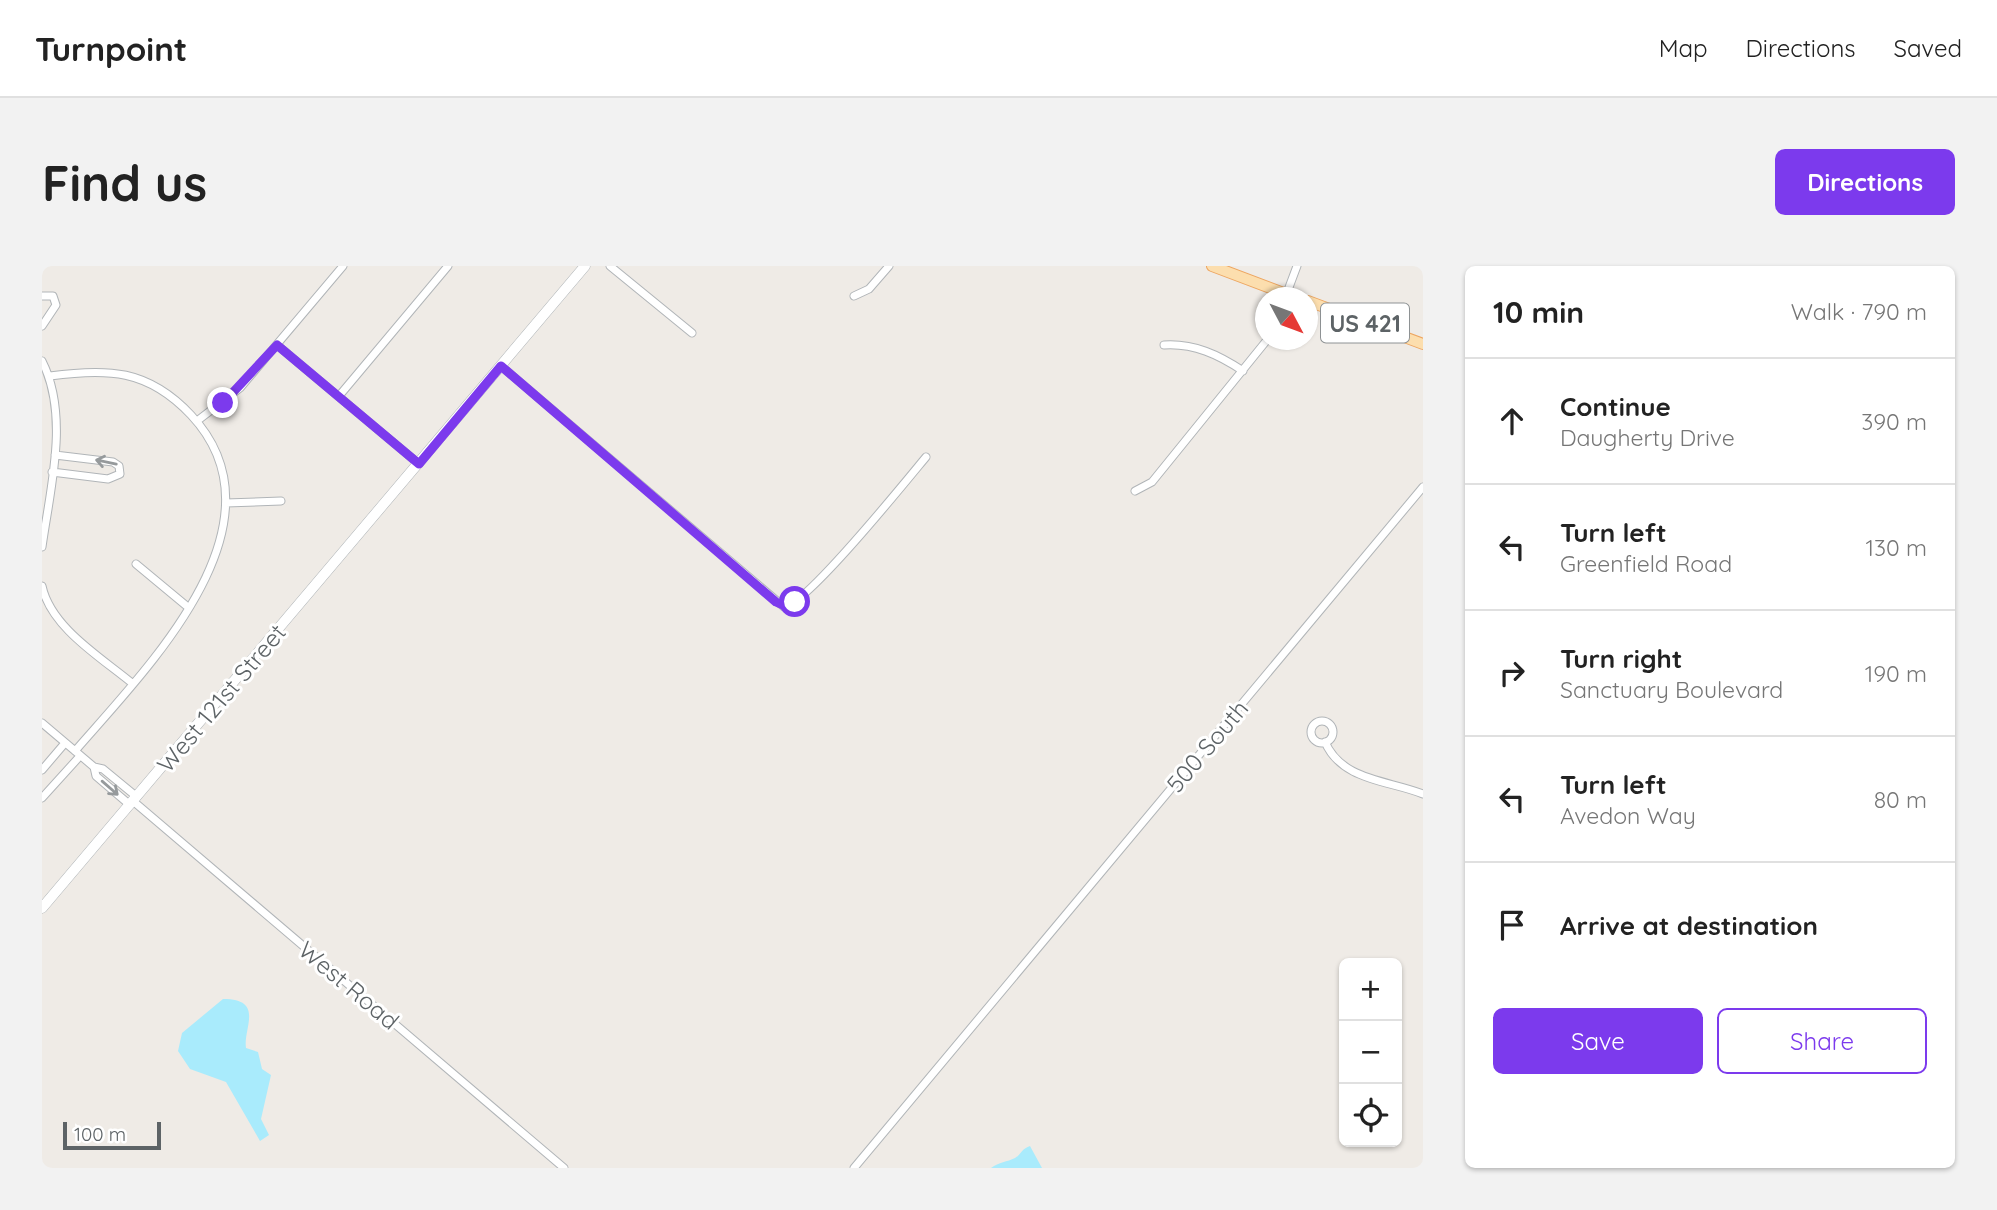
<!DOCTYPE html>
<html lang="en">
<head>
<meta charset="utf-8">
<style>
	:root { --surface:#fff; --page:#f2f2f2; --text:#222; --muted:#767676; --line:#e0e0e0; --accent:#7c3aed }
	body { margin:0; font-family:Quicksand,sans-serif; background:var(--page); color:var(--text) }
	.controls { position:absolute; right:21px; bottom:21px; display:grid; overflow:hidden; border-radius:10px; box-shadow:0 2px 5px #0004 }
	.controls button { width:63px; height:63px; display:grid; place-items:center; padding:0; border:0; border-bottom:2px solid var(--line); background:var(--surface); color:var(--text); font:35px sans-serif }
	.compass { position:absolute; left:1213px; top:21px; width:63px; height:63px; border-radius:50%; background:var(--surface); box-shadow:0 2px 5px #0004; rotate:131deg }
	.scale { position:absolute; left:21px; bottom:18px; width:98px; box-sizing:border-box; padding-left:7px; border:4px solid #5d6366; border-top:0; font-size:19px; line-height:24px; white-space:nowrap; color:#5d6366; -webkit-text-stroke:5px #fff; paint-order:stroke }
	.stop { position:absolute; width:21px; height:21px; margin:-16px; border:5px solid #7c3aed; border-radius:50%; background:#fff }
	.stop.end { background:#7c3aed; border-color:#fff; box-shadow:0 2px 7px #0008 }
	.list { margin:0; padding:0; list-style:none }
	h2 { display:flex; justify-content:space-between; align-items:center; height:91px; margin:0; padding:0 28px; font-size:30px }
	h2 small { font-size:23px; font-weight:400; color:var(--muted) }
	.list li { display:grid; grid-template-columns:46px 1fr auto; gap:21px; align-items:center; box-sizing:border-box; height:126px; padding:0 28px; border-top:2px solid var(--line) }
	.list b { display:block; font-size:26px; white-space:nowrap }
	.list p { margin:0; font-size:23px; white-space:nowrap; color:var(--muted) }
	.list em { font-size:23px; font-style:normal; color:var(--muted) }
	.actions { display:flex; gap:14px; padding:21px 28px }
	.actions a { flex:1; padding:16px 0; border:2px solid var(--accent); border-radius:10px; text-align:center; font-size:24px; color:var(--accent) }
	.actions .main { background:var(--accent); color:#fff }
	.icon { flex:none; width:38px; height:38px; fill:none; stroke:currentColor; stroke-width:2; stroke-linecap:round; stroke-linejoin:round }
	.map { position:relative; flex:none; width:1381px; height:902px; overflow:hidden; border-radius:10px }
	header { display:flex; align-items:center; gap:42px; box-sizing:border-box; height:98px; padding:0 35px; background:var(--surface); border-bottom:2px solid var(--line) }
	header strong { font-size:33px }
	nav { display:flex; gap:38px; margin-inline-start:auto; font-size:24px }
	.intro { display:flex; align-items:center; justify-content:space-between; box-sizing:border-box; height:168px; padding:0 42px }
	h1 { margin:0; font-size:49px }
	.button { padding:18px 32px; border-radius:10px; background:var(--accent); color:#fff; font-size:24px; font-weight:700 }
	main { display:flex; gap:42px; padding:0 42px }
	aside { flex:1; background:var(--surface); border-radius:10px; box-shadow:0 2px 5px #0004 }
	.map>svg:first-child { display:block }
</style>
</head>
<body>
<header>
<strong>Turnpoint</strong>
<nav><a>Map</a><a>Directions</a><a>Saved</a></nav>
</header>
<div class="intro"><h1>Find us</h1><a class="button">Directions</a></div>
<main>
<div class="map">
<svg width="1381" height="902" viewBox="0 0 1381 902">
	<rect width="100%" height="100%" fill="#efebe6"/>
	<path fill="#a9ebfc" d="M181 733C223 733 201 762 204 782L216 786 220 803 229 809 219 853 227 869 218 875 184 816 148 803 136 785 140 767Z
		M988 880 1000 902H949C957 896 965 896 973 892 980 888 979 883 988 880Z"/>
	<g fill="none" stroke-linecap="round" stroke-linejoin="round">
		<defs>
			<path id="street" d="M568 0 650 67
				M0 30H11L14 39 0 60
				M812 30 827 23 847 0
				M1243 32 1255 0
				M235 79 377 198
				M1122 79C1152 77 1177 89 1201 105
				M0 95C28 150 8 223 0 281
				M459 100 742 341C764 339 864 215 884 191
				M8 110C65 102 106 103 149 149 251 258 103 404 33 485
				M297 130 406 0
				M155 155 198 122 301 0
				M10 206 66 213 78 208 77 200 71 196 13 189
				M1093 225 1110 216 1225 74
				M184 237 239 235
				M94 298 147 342
				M0 320C9 362 60 392 91 418
				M1269 466a11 11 0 1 1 22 0a11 11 0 1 1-22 0Z
				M0 457 52 501 61 503 95 531
				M1283 476C1300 515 1346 514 1381 528
				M52 501 54 510 88 539
				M0 504 23 477
				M0 532 38 490
				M91 535 522 902
				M812 902 1381 221"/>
			<path id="secondary" d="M0 642 543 0"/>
			<path id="primary" d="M1170 0 1255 32
				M1266 35 1381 78"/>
		</defs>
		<use href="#street" stroke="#b1b5b8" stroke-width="9"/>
		<use href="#secondary" stroke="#b0b5b8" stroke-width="11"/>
		<use href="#primary" stroke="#eda661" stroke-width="12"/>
		<use href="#street" stroke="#fff" stroke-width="7"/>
		<use href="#secondary" stroke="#fff" stroke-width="10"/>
		<use href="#primary" stroke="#fcdeae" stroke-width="10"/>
	</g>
	<defs><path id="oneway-shaft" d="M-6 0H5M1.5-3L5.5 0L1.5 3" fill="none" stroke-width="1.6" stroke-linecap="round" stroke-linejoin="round" transform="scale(1.75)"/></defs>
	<g stroke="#969a9c">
		<use href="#oneway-shaft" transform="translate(64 196) rotate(-168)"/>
		<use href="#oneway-shaft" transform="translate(68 522) rotate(41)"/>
	</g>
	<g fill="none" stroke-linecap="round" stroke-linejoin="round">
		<path stroke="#7c3aed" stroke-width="9" d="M181 137 235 79 377 198 459 100 734 336 745 341 753 336"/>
	</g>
	<g text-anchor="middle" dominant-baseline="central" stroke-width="6" stroke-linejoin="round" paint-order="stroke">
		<rect fill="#fff" stroke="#8e9294" stroke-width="2" x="1279" y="37.5" width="88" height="39" rx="5"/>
		<g font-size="23" font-weight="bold" fill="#5d6366">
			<text x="1323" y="57">US 421</text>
		</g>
		<g font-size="24" fill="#5d6366" stroke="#fff">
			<text transform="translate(179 432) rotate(-50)">West 121st Street</text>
			<text transform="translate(1165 480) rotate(-50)">500 South</text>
			<text transform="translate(307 719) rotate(40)">West Road</text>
		</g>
	</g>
</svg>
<div class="controls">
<button>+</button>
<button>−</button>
<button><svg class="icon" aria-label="locate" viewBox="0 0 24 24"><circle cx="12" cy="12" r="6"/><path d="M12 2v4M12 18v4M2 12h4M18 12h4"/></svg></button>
</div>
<svg class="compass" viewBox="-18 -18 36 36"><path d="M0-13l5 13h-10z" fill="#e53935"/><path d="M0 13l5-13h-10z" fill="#767676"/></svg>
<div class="scale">100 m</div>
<div class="stop" style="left:753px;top:336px"></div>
<div class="stop end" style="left:181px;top:137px"></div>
</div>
<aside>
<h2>10 min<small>Walk · 790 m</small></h2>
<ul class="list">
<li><svg class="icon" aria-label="ahead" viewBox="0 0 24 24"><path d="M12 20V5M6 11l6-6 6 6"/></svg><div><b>Continue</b><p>Daugherty Drive</p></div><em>390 m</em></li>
<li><svg class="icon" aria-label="left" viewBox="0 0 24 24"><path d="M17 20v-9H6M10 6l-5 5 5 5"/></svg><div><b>Turn left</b><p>Greenfield Road</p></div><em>130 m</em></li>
<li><svg class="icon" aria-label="right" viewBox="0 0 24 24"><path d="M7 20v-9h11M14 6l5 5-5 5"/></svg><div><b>Turn right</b><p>Sanctuary Boulevard</p></div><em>190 m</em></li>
<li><svg class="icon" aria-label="left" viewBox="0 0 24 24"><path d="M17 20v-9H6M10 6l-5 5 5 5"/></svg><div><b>Turn left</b><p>Avedon Way</p></div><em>80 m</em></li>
<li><svg class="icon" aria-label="arrive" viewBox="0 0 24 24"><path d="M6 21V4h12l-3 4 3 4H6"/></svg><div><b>Arrive at destination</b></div></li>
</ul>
<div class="actions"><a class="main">Save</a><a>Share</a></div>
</aside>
</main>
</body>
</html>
